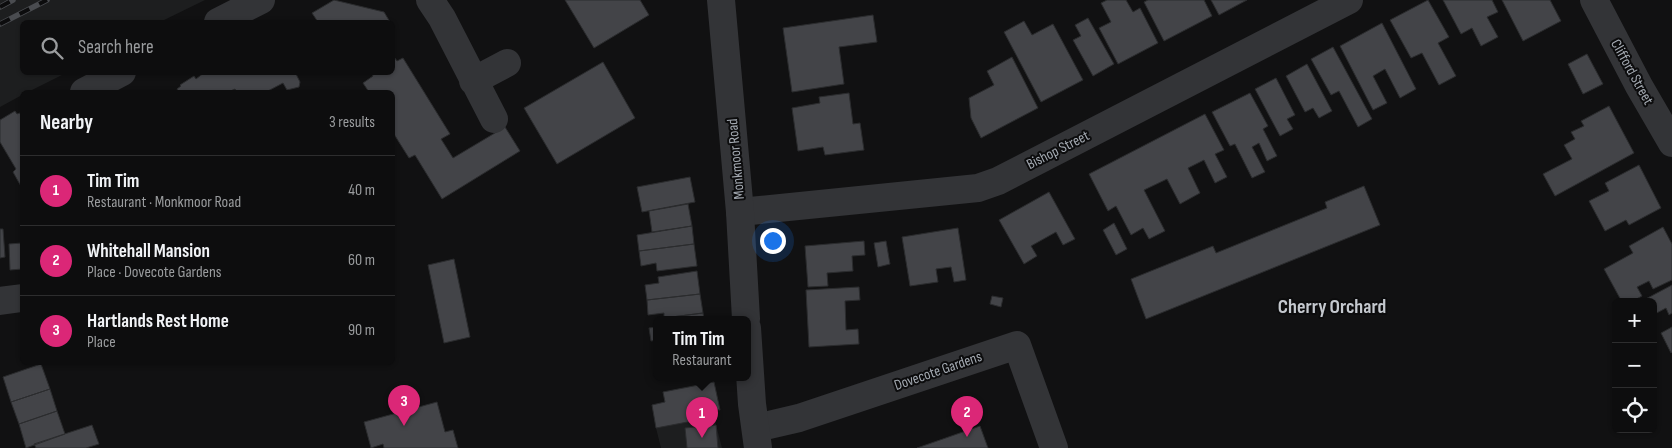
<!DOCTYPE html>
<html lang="en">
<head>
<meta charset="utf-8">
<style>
	:root { --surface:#0d0d0e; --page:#1b1b1c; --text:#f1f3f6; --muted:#9a9c9e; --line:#2d2d2e; --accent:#db2777 }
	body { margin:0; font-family:"Sofia Sans Condensed",sans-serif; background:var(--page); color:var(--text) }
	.controls { position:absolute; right:15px; bottom:15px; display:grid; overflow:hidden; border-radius:8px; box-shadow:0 1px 4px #0004 }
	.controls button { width:45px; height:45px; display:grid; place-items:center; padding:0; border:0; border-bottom:1px solid var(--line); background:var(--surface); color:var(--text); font:25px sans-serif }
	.you { position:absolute; left:772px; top:240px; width:18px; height:18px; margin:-12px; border:4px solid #fff; border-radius:50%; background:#1a73e8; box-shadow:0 0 0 8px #1a73e833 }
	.badge { display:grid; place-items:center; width:32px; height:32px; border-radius:50%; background:var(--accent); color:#fff; font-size:16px; font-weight:700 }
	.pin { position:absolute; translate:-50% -41px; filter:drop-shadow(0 1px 2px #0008) }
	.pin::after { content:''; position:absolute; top:26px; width:18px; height:15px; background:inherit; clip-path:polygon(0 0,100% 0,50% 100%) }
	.popup { position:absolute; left:653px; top:316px; width:98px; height:65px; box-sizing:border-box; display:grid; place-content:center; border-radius:8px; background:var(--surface); filter:drop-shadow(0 1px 4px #0005); font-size:16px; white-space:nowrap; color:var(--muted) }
	.popup b { font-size:19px; color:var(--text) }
	.popup::after { content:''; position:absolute; left:50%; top:100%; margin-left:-10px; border:10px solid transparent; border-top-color:var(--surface) }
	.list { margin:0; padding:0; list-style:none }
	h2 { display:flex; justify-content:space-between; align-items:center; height:65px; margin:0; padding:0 20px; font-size:21px }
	h2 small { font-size:16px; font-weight:400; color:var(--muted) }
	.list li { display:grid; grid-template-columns:32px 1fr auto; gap:15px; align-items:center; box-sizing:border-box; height:70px; padding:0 20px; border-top:1px solid var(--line) }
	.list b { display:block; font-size:19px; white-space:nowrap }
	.list p { margin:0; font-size:16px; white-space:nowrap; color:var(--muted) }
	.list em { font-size:16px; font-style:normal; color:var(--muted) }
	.icon { flex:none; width:28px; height:28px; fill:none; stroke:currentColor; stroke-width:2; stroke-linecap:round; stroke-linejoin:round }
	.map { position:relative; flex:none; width:1672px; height:448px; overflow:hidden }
	.search { position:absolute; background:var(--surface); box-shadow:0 1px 4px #0004; left:20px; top:20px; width:375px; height:55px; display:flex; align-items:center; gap:12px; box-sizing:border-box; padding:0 18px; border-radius:8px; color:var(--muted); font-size:19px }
	.panel { position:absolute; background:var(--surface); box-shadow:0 1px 4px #0004; left:20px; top:90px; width:375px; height:275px; border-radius:8px }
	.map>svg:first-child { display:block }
</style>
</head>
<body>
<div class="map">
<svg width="1672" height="448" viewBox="0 0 1672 448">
	<rect width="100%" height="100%" fill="#111112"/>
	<path fill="#1d1e1f" d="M0 0H205L160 22H22V72L66 73 28 92H22V95L0 107Z
		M714 417 722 448H661L656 428Z"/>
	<path fill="#434448" stroke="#2b2c2e" d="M334 0 384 12 390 22H318L312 13Z
		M565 0H640L649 15 594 48Z
		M1107 0H1126L1133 12 1140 8 1158 43 1118 64 1099 28 1111 22 1101 3Z
		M1148 0H1204L1212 16 1164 41 1144 2Z
		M1211 0H1247L1219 15Z
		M1428 0 1449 37 1438 43 1456 76 1439 85 1422 53 1411 58 1390 20Z
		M1443 0H1492L1498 12 1487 17 1498 37 1481 46 1472 28 1461 34Z
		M1502 0H1550L1561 21 1523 41Z
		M873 15 877 42 839 47 844 84 792 92 783 28Z
		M1088 18 1114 64 1093 76 1073 40 1081 36 1075 25Z
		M1024 21 1032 35 1053 24 1083 80 1041 102 1004 32Z
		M1382 23 1416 89 1400 98 1385 69 1373 76 1387 103 1373 110 1340 46Z
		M1333 47 1372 119 1358 127 1339 91 1331 95 1311 59Z
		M392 54 397 61 403 58 450 134 441 139 453 158 505 127 520 151 442 199 415 155 409 158 392 131V92H369L363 83 373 76 371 72H392Z
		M1587 54 1603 84 1583 94 1568 64Z
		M1012 57 1038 108 981 138 971 118 969 98 994 85 987 71Z
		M603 62 635 118 557 164 524 108Z
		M1307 64 1332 111 1319 118 1313 108 1305 112 1286 76Z
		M205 72H299L296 74 300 82 299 87 287 90 283 83 266 92H237L235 89 228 92H179L177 89 181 86 180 85 194 76 196 79Z
		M1276 78 1295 115 1287 119 1293 129 1280 136 1255 89Z
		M849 93 853 124 860 123 864 150 825 155 823 147 798 151 792 108 820 103 819 97Z
		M1250 93 1268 126 1263 129 1277 156 1267 161 1259 143 1252 147 1265 172 1252 178 1235 144 1230 146 1212 112Z
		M1609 106 1634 153 1555 196 1543 174 1572 159 1564 145 1575 139 1571 132 1584 126 1581 121Z
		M15 111 17 114 20 113 22 117V188L13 172 16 169 0 142V120Z
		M1205 114 1224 150 1215 154 1227 177 1215 183 1204 160 1188 168 1200 193 1180 204 1167 179 1144 190 1165 231 1149 239 1143 228 1131 235 1116 206 1108 211 1089 174Z
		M1639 165 1661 208 1629 225 1626 220 1605 231 1589 201 1609 191 1605 183Z
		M690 177 695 202 642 212 637 187Z
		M1364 186 1380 225 1146 319 1131 279 1213 246 1216 253 1327 208 1325 202Z
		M1049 192 1075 239 1063 245 1056 232 1031 246 1037 256 1024 264 999 220Z
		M688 204 692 226 652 232 649 211Z
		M1114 223 1127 249 1116 255 1103 230Z
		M692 226 694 244 639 251 637 235Z
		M1663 227 1672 244V280L1653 289 1649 281 1637 287 1642 296 1631 302H1622L1604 269 1633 253 1629 246Z
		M958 228 966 280 954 282 951 267 936 269 938 282 910 286 902 237Z
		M0 229H3L5 257 0 258Z
		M864 241 865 255 852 256 853 271 827 273 828 286 808 287 805 246Z
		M886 241 890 264 878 267 874 243Z
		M22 243V269L10 270 9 244Z
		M694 244 697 266 657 271 656 263 641 266 639 251Z
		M454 259 470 337 444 343 428 265Z
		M697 271 700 294 647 300 645 285 659 283 658 277Z
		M1672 285V313L1669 315 1666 308 1653 315V302H1640Z
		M859 287 860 300 845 301 846 330 858 329 859 344 809 347 806 290Z
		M700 294 703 313 664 318V313L648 315 647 300Z
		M992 296 1003 298 1001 307 990 304Z
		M703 313 704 319H664V318Z
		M657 327V340L651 341 649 328Z
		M1672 327V352L1671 353 1661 333Z
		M41 364 50 389 11 402 3 377Z
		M714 382 720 410 713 409 714 417 656 428 652 405 665 402 663 392Z
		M50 389 57 411 19 424 11 402Z
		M437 402 445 432 453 430 458 448H384L383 444 371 448 364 422Z
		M57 411 65 434 26 448 19 424Z
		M92 425 99 444 86 448H36L34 444Z
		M716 425 718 448H687L685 428Z
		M980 426 988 448H917Z"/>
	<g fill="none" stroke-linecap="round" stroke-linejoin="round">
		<path stroke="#333437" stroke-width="28" d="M430 0 442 18 494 119
			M1594 0 1639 86 1672 143
			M218 22 261 0
			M473 81 507 63
			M84 92 122 72
			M740 212 978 188 998 181 1349 0
			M0 301 22 298
			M756 428 799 418 1017 345 1054 448"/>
		<path stroke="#333437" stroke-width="28" d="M721 0 740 212 746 319
			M747 328 752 404 758 448"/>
		<defs>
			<path id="rail" d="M0 7 13 0
				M0 24 47 0"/>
		</defs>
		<use href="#rail" stroke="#4a4c50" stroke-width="5.5"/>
		<use href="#rail" stroke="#0c0c0d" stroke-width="4" stroke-dasharray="11" stroke-linecap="butt"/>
	</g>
	<g text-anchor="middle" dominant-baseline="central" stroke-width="4" stroke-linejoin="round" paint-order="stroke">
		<g font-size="15" fill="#a4aab2" stroke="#0c0c0d">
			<text transform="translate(1632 72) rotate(61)">Clifford Street</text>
			<text transform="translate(1058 150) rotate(-27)">Bishop Street</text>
			<text transform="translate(736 159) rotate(-95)">Monkmoor Road</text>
			<text transform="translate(938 371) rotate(-19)">Dovecote Gardens</text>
		</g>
		<g font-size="20" font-weight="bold" fill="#c4c8ce" stroke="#0c0c0d">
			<text x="1332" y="307">Cherry Orchard</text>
		</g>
	</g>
</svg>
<div class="controls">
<button>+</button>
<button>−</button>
<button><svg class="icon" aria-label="locate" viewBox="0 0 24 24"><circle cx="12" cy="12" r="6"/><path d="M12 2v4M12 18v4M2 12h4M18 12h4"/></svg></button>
</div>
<div class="you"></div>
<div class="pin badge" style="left:702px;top:438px">1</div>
<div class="popup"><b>Tim Tim</b>Restaurant</div>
<div class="pin badge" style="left:967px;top:437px">2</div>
<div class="pin badge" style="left:404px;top:426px">3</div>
<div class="search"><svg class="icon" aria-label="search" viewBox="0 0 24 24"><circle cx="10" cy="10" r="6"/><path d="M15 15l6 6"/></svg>Search here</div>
<section class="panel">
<h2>Nearby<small>3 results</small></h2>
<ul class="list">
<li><span class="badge">1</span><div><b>Tim Tim</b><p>Restaurant · Monkmoor Road</p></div><em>40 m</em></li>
<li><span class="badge">2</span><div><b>Whitehall Mansion</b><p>Place · Dovecote Gardens</p></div><em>60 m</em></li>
<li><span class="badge">3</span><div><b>Hartlands Rest Home</b><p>Place</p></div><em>90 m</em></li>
</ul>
</section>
</div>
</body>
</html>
